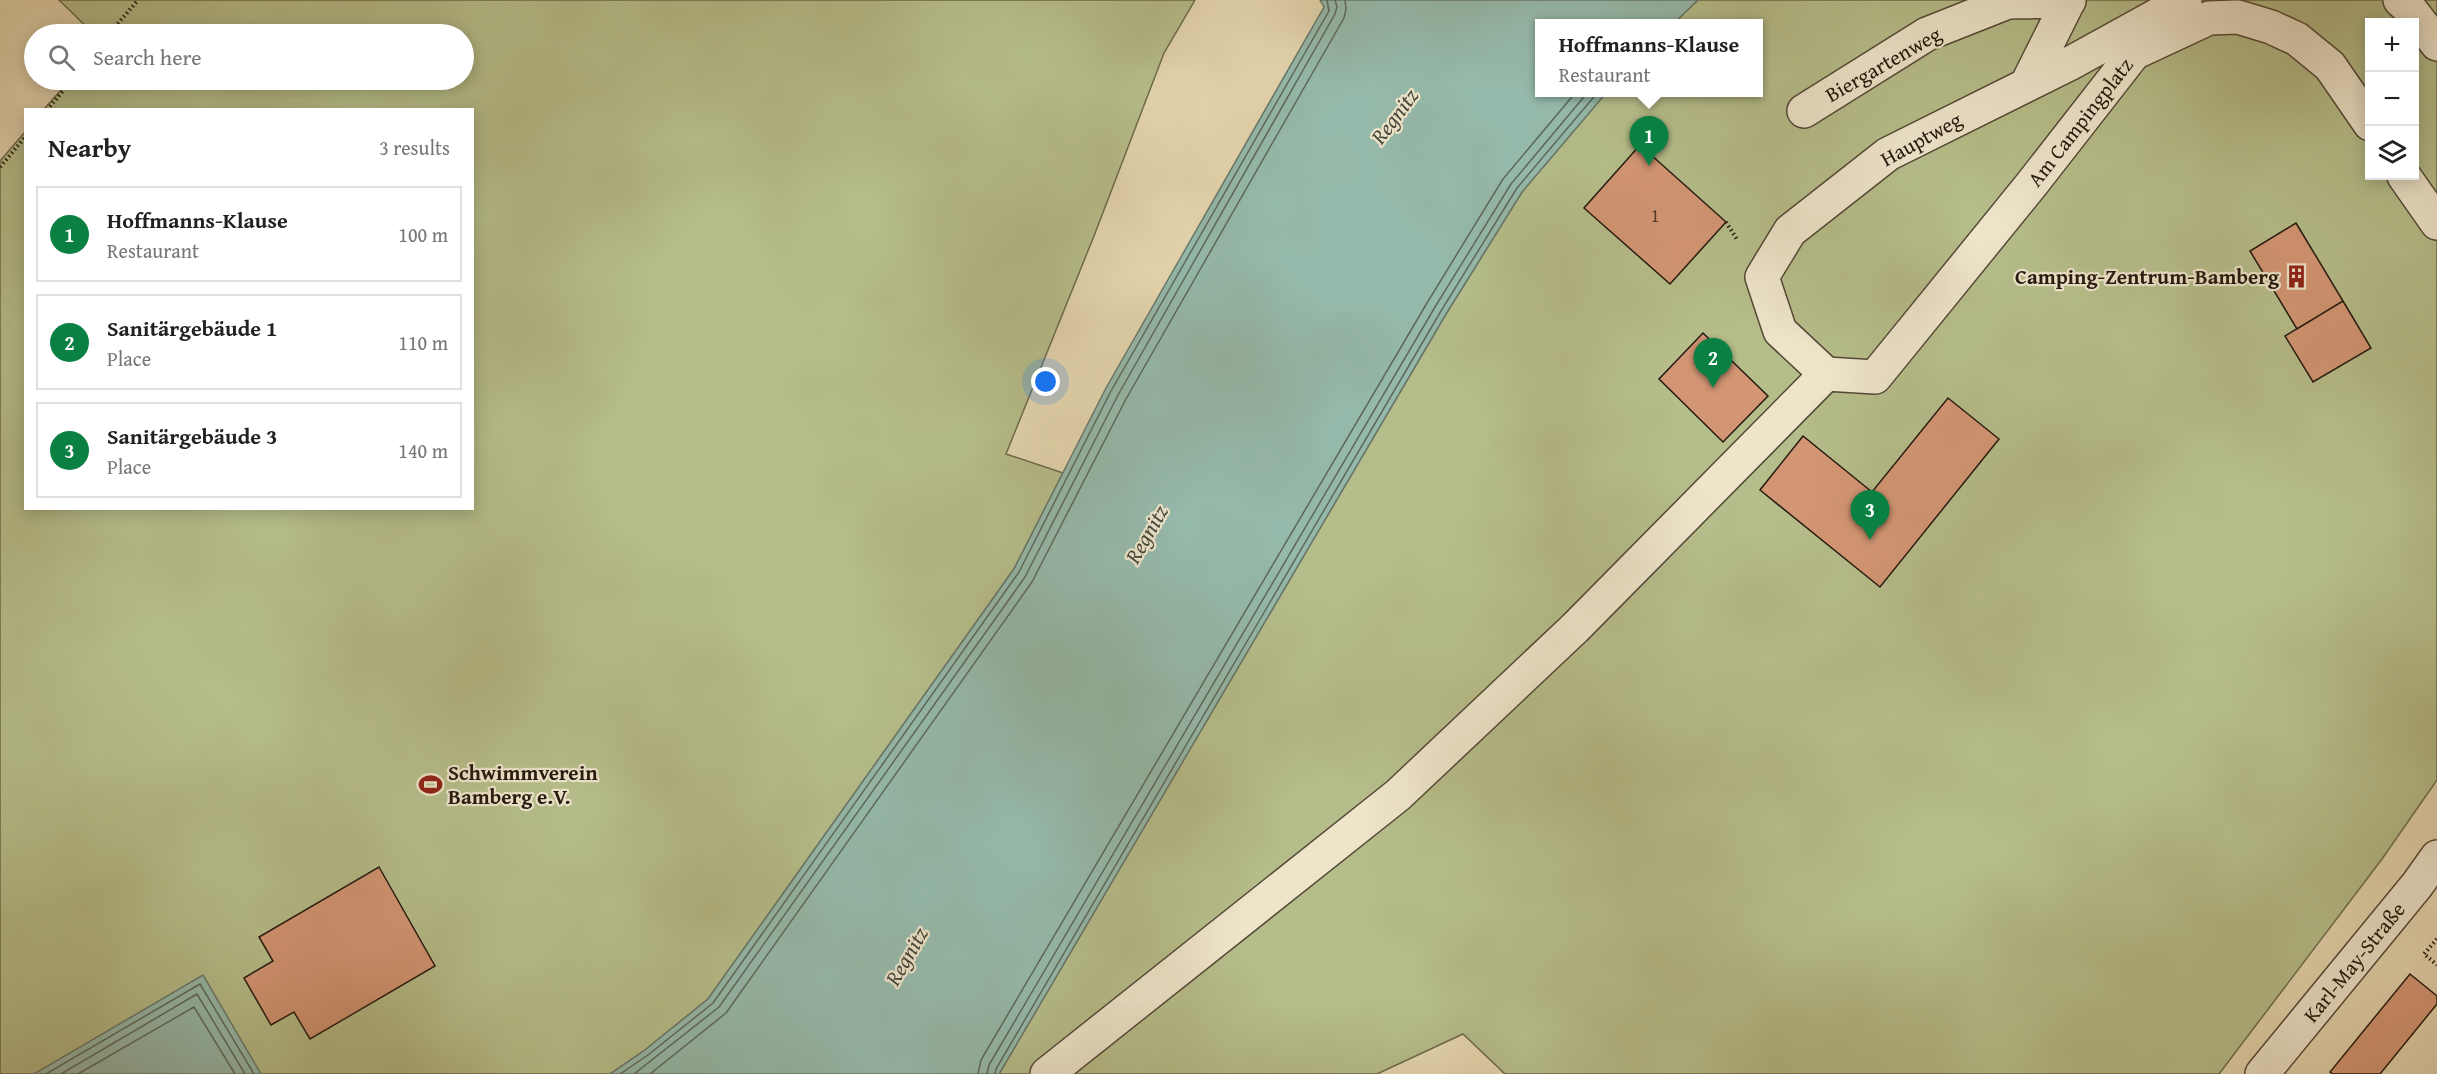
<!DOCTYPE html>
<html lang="en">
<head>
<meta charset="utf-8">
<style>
	:root { --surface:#fff; --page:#f6f6f6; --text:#222; --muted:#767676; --line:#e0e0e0; --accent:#0b8043 }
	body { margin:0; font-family:"Gentium Book Plus",serif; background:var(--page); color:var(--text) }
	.controls { position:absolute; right:18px; top:18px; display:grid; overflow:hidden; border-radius:0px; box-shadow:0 3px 15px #0003 }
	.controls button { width:54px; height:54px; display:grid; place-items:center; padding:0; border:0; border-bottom:2px solid var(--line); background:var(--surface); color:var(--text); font:30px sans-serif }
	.you { position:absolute; left:1046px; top:382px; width:21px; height:21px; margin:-15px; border:4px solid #fff; border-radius:50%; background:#1a73e8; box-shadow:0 0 0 9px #1a73e833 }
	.badge { display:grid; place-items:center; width:39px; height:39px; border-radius:50%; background:var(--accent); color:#fff; font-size:20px; font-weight:700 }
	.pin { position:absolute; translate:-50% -50px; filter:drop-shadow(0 2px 3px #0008) }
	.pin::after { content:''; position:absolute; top:32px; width:21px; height:18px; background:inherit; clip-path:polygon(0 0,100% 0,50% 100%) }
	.popup { position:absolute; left:1535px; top:19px; width:228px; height:78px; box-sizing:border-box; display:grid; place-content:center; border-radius:0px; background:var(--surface); filter:drop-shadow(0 2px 4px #0005); font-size:20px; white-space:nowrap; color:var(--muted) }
	.popup b { font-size:22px; color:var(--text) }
	.popup::after { content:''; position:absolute; left:50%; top:100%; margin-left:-12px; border:12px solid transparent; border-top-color:var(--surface) }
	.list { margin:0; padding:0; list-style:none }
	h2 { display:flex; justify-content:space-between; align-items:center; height:78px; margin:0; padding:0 24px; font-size:26px }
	h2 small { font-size:20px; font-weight:400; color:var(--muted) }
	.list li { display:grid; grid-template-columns:39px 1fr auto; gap:18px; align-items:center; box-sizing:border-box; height:96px; margin:0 12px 12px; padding:0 12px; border:2px solid var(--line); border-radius:0px }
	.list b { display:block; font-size:22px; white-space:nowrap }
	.list p { margin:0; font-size:20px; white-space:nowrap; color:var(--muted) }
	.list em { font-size:20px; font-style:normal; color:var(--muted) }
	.icon { flex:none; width:33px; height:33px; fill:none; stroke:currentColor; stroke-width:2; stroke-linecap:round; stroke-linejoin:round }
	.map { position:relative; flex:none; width:2437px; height:1074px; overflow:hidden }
	.search { position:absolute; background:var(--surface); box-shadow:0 3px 15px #0003; left:24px; top:24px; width:450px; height:66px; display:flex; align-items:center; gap:15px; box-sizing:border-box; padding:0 21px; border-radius:33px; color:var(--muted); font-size:22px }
	.panel { position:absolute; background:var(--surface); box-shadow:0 3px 15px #0003; left:24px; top:108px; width:450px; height:402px; border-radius:0px }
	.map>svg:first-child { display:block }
</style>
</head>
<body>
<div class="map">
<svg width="2437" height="1074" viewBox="0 0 2437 1074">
	<rect width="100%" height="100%" fill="#e4d5ae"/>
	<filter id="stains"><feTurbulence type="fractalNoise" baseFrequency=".00333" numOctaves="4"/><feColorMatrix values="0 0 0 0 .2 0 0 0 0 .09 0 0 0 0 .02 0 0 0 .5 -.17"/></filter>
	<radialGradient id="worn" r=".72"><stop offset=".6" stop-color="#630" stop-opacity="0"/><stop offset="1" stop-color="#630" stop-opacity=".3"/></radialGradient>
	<path fill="#b5bd8a" stroke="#6c6b4c" stroke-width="1.5" fill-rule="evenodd" d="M59 0H1195L1164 53 1094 236 1006 454 1063 473 1014 569 708 999 645 1050 610 1074H0V161L25 132 26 508H472V110L44 109 70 80H464V34H94Z
		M1698 0H2437V780L2382 859 2219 1074H1505L1463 1034 1377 1074H999L1446 314 1522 192 1606 93 1758 92V24L1674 23ZM2370 22H2414V176H2370Z"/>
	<path fill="#95b9aa" stroke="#68796c" stroke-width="1.5" d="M1320 0H1698L1674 23 1540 24V92L1606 93 1522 192 1446 314 999 1074H610L645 1050 708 999 1014 569 1106 388 1324 7Z
		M203 975 261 1074H34Z"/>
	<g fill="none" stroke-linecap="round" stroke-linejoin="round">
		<path stroke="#5c695c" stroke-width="1.5" d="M46 1074 200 984 254 1074
			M61 1074 197 994 245 1074
			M78 1074 194 1007 235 1074
			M620 1074 648 1055 713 1003 1019 572 1111 391 1329 11 1327 0
			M634 1074 719 1007 1025 577 1118 395 1335 14 1337 7 1335 0
			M650 1074 726 1013 1032 582 1126 399 1344 18 1346 9 1345 0
			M978 1074 981 1060 1427 303 1503 179 1576 92
			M987 1074 989 1065 1435 307 1511 184 1588 92
			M995 1074 996 1069 1441 311 1517 188 1598 92"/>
	</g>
	<path fill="#d39674" stroke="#24190e" stroke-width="1.5" d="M1640 145 1726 222 1670 284 1584 208Z
		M2296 223 2343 301 2297 329 2250 251Z
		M2343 301 2371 348 2313 382 2285 336Z
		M1703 333 1768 396 1723 442 1659 379Z
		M1948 398 1999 439 1880 587 1760 490 1803 436 1872 492Z
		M379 867 435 966 310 1039 294 1012 271 1025 244 978 273 961 259 937Z
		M2410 974 2437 996V1004L2380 1074H2333L2330 1072Z"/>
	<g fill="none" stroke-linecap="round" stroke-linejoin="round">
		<defs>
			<path id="minor" d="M2400 0 2410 9 2437 44
				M2027 84 2069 0
				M1804 111 1927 34 2008 2 2069 1
				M2404 176 2437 223
				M1826 374 1875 377 2031 185 2134 53 2209 18 2238 17 2271 27 2297 39 2330 66 2370 124
				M1826 374 1780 331 1762 277 1790 231 1888 154 2069 64 2185 0
				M1047 1074 1398 795 1575 628 1826 374
				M2262 1074 2417 885 2437 857"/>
		</defs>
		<use href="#minor" stroke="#544836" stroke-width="36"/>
		<path stroke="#24190e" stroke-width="4" stroke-dasharray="1.5 3" stroke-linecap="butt" d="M109 34 138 0
			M47 110 72 80
			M0 167 26 136
			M1726 222 1738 241
			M2437 939 2424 954 2437 965"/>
		<use href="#minor" stroke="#ede4ca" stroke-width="33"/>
	</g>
	<defs>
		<symbol id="building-bare" viewBox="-9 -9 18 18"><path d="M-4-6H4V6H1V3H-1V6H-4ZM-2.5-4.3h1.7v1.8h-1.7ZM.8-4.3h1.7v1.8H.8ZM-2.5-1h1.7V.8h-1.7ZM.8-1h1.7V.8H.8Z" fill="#8f2418" stroke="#ede4ca" stroke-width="2.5" paint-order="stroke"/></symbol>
		<symbol id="stadium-bare" viewBox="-9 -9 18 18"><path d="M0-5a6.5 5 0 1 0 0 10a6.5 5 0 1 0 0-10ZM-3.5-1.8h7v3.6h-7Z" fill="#8f2418" stroke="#ede4ca" stroke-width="2.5" paint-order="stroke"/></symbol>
	</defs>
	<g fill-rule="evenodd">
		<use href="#building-bare" x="2280" y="260" width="33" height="33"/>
		<use href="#stadium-bare" x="414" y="768" width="33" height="33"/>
	</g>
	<g text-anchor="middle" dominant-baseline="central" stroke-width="4.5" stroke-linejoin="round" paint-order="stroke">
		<g font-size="18" fill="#503828">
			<text x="1655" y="215">1</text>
		</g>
		<g font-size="21" fill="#24190e" stroke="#ede4ca">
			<text transform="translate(1883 64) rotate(-30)">Biergartenweg</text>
			<text transform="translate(2080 122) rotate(-52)">Am Campingplatz</text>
			<text transform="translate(1921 139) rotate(-29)">Hauptweg</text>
			<text transform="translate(2354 962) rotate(-51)">Karl-May-Straße</text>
		</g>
		<g font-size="21" font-weight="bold" fill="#24190e" stroke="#ede4ca" text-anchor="end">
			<text x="2279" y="276">Camping-Zentrum-Bamberg</text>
			<text x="448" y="772" text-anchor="start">Schwimmverein<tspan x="448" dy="24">Bamberg e.V.</tspan></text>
		</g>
		<g font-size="22" font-style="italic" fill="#46493d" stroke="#ede4ca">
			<text transform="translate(1394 116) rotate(-53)">Regnitz</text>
			<text transform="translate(1146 534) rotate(-60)">Regnitz</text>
			<text transform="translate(906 956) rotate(-60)">Regnitz</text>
		</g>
	</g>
	<rect width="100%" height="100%" filter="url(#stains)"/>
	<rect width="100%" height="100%" fill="url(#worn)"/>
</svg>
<div class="controls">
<button>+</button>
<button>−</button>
<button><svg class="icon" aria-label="layers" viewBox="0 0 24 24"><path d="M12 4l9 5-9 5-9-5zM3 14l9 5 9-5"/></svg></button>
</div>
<div class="you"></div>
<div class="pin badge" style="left:1649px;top:166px">1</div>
<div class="popup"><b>Hoffmanns-Klause</b>Restaurant</div>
<div class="pin badge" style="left:1713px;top:388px">2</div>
<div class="pin badge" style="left:1870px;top:540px">3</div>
<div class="search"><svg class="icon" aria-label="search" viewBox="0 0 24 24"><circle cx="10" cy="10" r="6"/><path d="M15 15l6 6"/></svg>Search here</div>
<section class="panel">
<h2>Nearby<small>3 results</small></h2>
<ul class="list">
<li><span class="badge">1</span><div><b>Hoffmanns-Klause</b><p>Restaurant</p></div><em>100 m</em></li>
<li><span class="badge">2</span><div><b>Sanitärgebäude 1</b><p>Place</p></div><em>110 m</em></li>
<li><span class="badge">3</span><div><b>Sanitärgebäude 3</b><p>Place</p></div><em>140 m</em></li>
</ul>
</section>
</div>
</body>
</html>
